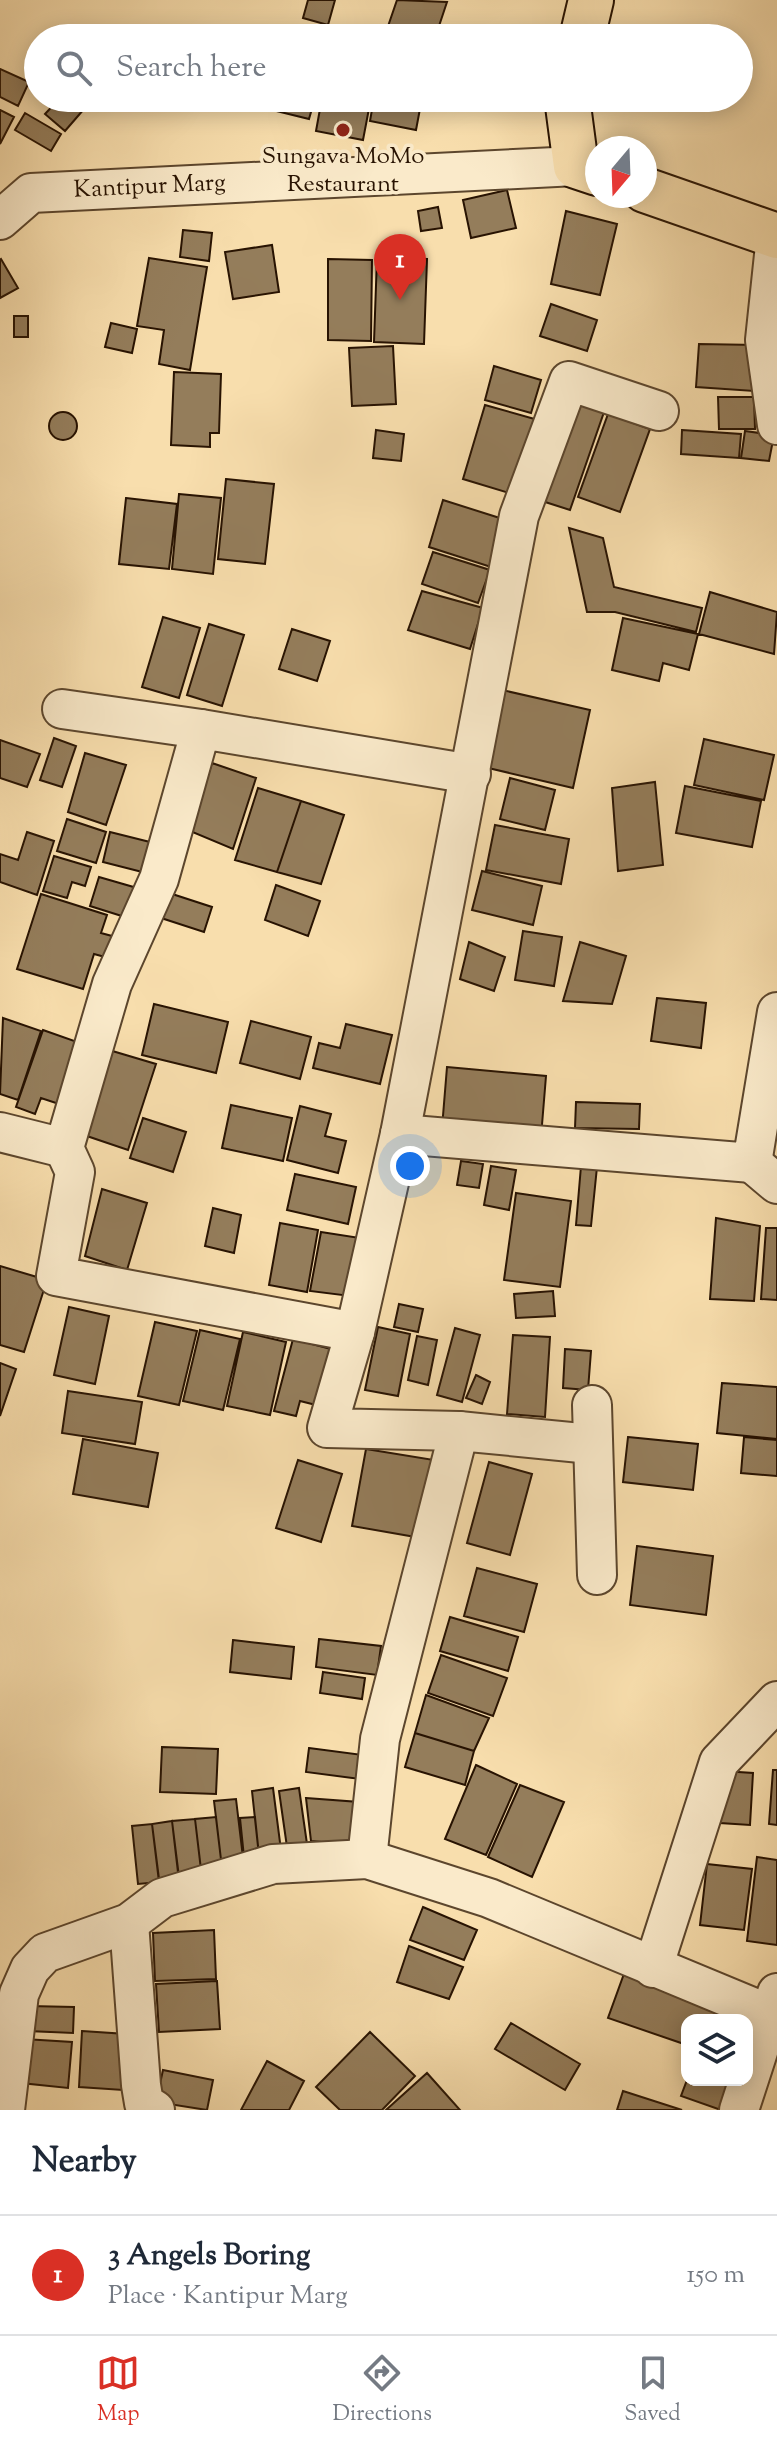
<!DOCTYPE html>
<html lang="en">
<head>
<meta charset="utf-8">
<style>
	:root { --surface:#fff; --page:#f2f2f3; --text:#1f2937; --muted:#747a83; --line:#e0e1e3; --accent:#d93025 }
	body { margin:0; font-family:"Sorts Mill Goudy",serif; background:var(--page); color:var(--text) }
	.controls { position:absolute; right:24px; bottom:24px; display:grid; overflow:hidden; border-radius:16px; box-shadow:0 4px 20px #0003 }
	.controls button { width:72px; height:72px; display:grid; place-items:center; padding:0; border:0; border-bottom:2px solid var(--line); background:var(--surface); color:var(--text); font:40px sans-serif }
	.compass { position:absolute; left:585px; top:136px; width:72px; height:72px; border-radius:50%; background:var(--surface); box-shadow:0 4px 20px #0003; rotate:199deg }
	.you { position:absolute; left:410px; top:1166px; width:28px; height:28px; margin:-20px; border:6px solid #fff; border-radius:50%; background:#1a73e8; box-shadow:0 0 0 12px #1a73e833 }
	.badge { display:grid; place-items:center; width:52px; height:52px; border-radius:50%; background:var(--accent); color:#fff; font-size:26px; font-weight:700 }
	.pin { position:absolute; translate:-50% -66px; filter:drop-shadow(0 2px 4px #0008) }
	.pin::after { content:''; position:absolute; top:42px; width:28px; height:24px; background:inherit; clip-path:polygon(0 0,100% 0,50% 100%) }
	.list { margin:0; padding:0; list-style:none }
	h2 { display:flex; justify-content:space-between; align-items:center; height:104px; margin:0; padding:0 32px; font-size:34px }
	h2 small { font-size:26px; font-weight:400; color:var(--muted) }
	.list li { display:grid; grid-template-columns:52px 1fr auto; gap:24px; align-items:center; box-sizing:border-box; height:120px; padding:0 32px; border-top:2px solid var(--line) }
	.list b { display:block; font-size:30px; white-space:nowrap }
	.list p { margin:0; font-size:26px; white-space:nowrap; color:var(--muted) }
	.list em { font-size:26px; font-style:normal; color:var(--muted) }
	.icon { flex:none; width:44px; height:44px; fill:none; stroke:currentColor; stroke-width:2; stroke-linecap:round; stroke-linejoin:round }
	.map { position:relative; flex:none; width:777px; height:2110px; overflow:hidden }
	.search { position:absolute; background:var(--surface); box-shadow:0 4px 20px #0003; left:24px; right:24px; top:24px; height:88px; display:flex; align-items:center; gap:20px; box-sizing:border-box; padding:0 28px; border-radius:44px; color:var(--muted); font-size:30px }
	.sheet { height:224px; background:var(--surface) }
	nav { display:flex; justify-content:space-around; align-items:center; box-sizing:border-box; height:112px; border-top:2px solid var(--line); background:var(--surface); font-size:22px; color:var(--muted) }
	nav a { display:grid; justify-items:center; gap:4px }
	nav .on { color:var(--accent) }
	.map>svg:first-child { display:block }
</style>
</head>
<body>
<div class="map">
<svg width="777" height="2110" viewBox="0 0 777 2110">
	<rect width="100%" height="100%" fill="#f8dead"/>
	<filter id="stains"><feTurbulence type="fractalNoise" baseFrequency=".0025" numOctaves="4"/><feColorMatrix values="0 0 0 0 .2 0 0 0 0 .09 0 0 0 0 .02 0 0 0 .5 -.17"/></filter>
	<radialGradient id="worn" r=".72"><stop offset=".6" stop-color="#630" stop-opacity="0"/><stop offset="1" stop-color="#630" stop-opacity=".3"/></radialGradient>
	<path fill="#947d5b" stroke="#281302" stroke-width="2" d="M308 0H335L328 25 303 18Z
		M397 0 447 2 435 38H384Z
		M0 69 29 82 18 106 0 97Z
		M60 98H72L84 109 65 131 45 114Z
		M258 98H315L309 119 256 106Z
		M322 98H371L363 140 316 131Z
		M374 98H422L416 130 370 121Z
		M0 110 14 117 0 144Z
		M25 113 61 134 51 151 15 130Z
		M507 190 516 228 471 238 463 200Z
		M438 207 442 228 421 231 418 211Z
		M566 211 617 224 600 295 551 284Z
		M183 230 212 233 209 261 180 257Z
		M272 245 279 292 233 299 225 252Z
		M377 257 427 259 424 344 374 342Z
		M149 258 207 267 190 370 159 364 164 330 137 326Z
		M1 259 18 288 0 298V260Z
		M328 259 372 260 371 341 328 340Z
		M551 304 597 320 587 351 540 336Z
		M14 316H28V337H14Z
		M111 323 137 329 132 353 105 347Z
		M699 344 757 345 754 391 696 387Z
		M393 346 396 404 352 406 349 348Z
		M494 366 541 380 531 413 485 400Z
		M174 372 221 374 219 433H210V447L171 445Z
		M718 397H754L755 429H719Z
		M573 401 604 412 570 510 539 500Z
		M485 405 538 420 516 495 463 479Z
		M49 426a14 14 0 1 1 28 0a14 14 0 1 1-28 0Z
		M608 414 650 429 620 512 578 497Z
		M376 430 404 434 401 461 373 458Z
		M682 430 741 434 739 458 681 454Z
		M745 431 774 435 769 461 741 458Z
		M226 479 274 484 265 564 218 559Z
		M179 494 221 498 213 574 172 569Z
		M126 498 177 504 169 569 119 564Z
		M443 500 506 520 491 567 429 547Z
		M569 528 603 538 614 587 702 608 696 632 615 612H587Z
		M433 552 490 570 478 603 422 584Z
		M422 591 483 608 470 649 408 630Z
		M710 592 777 612 774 654 699 634Z
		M163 617 200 628 179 698 142 687Z
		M623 618 698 634 689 670 663 663 659 681 612 670Z
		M209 624 244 635 222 706 187 695Z
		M292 629 330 641 317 681 279 669Z
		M502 690 590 710 573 788 484 767Z
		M54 738 76 746 62 787 40 780Z
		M704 739 774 755 764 800 694 785Z
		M0 740 40 754 27 787 0 778Z
		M85 753 126 765 106 825 68 812Z
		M212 763 256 778 233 849 190 831Z
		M510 778 555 790 545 830 500 819Z
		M655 782 663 865 618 871 612 788Z
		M685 786 761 801 752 847 676 833Z
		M258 788 301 801 277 872 235 860Z
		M301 801 344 815 321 884 277 872Z
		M67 819 106 832 96 863 57 851Z
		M495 825 569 839 561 884 486 870Z
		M27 832 54 841 37 895 0 882V854L18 860Z
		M110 832 162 845 154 875 103 862Z
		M54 856 91 867 85 886 72 882 67 898 43 891Z
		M482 871 542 886 533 925 472 910Z
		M99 877 137 888 128 918 90 906Z
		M276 885 320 901 308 936 265 920Z
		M163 891 212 907 204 932 155 916Z
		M41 894 107 915 101 933 112 936 105 957 94 954 83 989 17 969Z
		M523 931 562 937 554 986 515 980Z
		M469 942 505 957 494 991 460 979Z
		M580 942 626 956 612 1004 563 1001Z
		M657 998 706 1003 701 1048 651 1041Z
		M154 1004 228 1022 216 1073 142 1055Z
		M3 1018 41 1031 18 1100 0 1094Z
		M251 1021 311 1037 300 1079 240 1063Z
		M346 1024 392 1035 380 1084 313 1068 319 1043 340 1048Z
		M43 1030 83 1044 62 1105 41 1098 35 1114 16 1107Z
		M109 1050 156 1064 128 1150 81 1134Z
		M447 1067 546 1076 541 1137 442 1128Z
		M576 1102 640 1104 639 1129 575 1128Z
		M231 1105 292 1118 283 1161 222 1148Z
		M300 1106 331 1114 325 1136 346 1141 338 1173 287 1160Z
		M143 1118 186 1132 173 1172 130 1158Z
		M461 1161 483 1164 479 1188 457 1185Z
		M491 1166 516 1170 509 1210 484 1205Z
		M581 1166 597 1167 591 1226 576 1225Z
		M295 1174 356 1187 348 1224 287 1210Z
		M102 1189 147 1203 127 1270 85 1256Z
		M516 1193 571 1201 560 1287 504 1280Z
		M213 1208 241 1215 234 1253 205 1246Z
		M716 1218 760 1226 754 1301 710 1299Z
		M280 1223 318 1230 307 1292 269 1285Z
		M766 1228H777V1300L761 1299Z
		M321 1232 360 1238 350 1296 310 1291Z
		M0 1266 47 1280 24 1352 0 1345Z
		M553 1291 555 1316 516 1318 514 1294Z
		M399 1304 423 1309 418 1332 394 1327Z
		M69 1307 109 1316 95 1384 54 1375Z
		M155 1322 197 1331 179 1405 138 1396Z
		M378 1327 410 1334 398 1396 365 1390Z
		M455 1328 480 1335 462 1402 437 1395Z
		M200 1330 240 1339 223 1410 183 1401Z
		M243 1332 286 1342 270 1415 227 1406Z
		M513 1335 550 1337 545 1417 507 1414Z
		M417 1336 437 1340 428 1385 408 1380Z
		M293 1339 331 1349 316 1405 300 1401 296 1416 274 1411Z
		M565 1349 591 1351 588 1390 563 1388Z
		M0 1363 16 1369 0 1416Z
		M476 1375 490 1382 482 1404 466 1398Z
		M722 1383 777 1387V1439L717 1433Z
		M68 1391 142 1402 135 1444 62 1433Z
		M628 1437 698 1444 693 1490 623 1482Z
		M744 1437 777 1440V1476L741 1473Z
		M83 1439 158 1453 148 1507 73 1494Z
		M366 1449 440 1461 427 1539 352 1526Z
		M298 1460 342 1474 321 1542 276 1528Z
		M489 1462 532 1474 510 1555 467 1543Z
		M637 1546 713 1556 706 1615 630 1605Z
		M477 1568 537 1584 524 1632 464 1616Z
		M450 1617 518 1637 508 1671 440 1651Z
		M319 1639 381 1646 377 1675 316 1667Z
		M233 1640 294 1647 291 1679 230 1672Z
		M441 1655 507 1678 493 1716 428 1693Z
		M323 1672 365 1678 362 1699 320 1693Z
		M426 1695 489 1718 474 1751 415 1733Z
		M415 1733 474 1751 465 1785 405 1767Z
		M162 1747 218 1749 216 1794 160 1792Z
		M309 1748 363 1755 360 1779 306 1772Z
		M476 1765 517 1784 486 1855 445 1839Z
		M773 1770H777V1825L769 1824Z
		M723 1771 753 1773 750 1825 720 1823Z
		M520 1785 564 1802 532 1877 488 1857Z
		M273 1788 282 1858 260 1865 252 1791Z
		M299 1788 307 1844 287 1847 279 1791Z
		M306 1798 359 1802 354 1845 311 1841Z
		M236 1799 244 1866 222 1868 214 1801Z
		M216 1817 222 1868 201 1870 195 1819Z
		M255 1817 260 1865 245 1867 240 1818Z
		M195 1819 202 1878 179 1881 172 1821Z
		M172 1821 180 1885 160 1887 152 1824Z
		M152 1824 159 1882 138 1884 132 1826Z
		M757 1857 777 1860V1945L747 1941Z
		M707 1864 752 1869 744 1930 700 1925Z
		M423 1907 477 1930 464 1960 410 1940Z
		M214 1930 216 1979 155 1981 153 1933Z
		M409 1946 463 1967 449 1999 397 1982Z
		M625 1971 757 2017 687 2020V2045L608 2018Z
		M217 1981 220 2029 159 2032 156 1984Z
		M29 2006 74 2007 73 2033 28 2031Z
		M511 2023 580 2064 565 2090 495 2049Z
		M82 2031 126 2034 123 2090 79 2087Z
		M370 2032 415 2076 382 2110H340L316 2087Z
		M24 2039 72 2042 68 2088 21 2083Z
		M267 2061 304 2081 289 2110H241Z
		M163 2070 213 2080 207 2110 156 2102Z
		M427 2073 460 2110H386Z
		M687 2080H735L721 2110 681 2096Z
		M623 2091 682 2110H617Z"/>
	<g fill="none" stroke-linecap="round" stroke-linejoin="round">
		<defs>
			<g id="minor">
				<path id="s1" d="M0 220 31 193 576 166"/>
				<path d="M776 236 765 340 777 425"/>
				<path d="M62 709 201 729"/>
				<path d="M0 1132 64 1148"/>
				<path d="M400 1134 752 1163 777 1012"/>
				<path d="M752 1163 777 1184"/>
				<path d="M355 1332 56 1276 75 1172 64 1148 112 984 159 879 201 729 471 774"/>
				<path d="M592 1405 597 1575"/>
				<path d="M591 1444 459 1431 327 1428 355 1332 400 1134 519 516 569 381 659 411"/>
				<path d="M367 1859 380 1739 459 1431"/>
				<path d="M129 1923 141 2085 144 2103 155 2110"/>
				<path d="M653 1968 719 1762 777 1701"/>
				<path d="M5 2110 19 1994 30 1969 45 1953 129 1923 162 1898 273 1864 367 1859 489 1898 771 2015"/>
				<path d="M739 2110 777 1993"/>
			</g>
			<path id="major" d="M582 38 591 0
				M567 98 576 166 597 173
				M645 190 777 236"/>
		</defs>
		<use href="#minor" stroke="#5c462d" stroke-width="42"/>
		<use href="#major" stroke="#281302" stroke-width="48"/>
		<use href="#minor" stroke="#faeaca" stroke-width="38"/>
		<use href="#major" stroke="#f8dead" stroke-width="44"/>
	</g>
	<circle fill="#8f2418" stroke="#faeaca" stroke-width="3" cx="343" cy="130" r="8"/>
	<g text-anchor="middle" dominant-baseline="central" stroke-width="7" stroke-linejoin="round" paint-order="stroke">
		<g font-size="24" fill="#281302" stroke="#faeaca">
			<text x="343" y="157">Sungava MoMo<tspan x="343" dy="28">Restaurant</tspan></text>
		</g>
		<g font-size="24" fill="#281302" stroke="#faeaca">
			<text stroke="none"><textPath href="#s1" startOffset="160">Kantipur Marg</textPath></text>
		</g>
	</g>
	<rect width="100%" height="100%" filter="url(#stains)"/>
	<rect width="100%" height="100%" fill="url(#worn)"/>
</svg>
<div class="controls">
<button><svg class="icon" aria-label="layers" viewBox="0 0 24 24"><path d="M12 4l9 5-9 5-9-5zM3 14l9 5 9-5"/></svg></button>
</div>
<svg class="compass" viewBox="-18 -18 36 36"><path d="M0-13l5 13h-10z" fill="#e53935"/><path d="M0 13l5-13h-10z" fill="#747a83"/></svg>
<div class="you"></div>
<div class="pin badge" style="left:400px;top:300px">1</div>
<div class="search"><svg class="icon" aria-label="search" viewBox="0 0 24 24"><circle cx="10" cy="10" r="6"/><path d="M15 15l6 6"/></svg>Search here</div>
</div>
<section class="sheet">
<h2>Nearby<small></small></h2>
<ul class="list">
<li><span class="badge">1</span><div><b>3 Angels Boring</b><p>Place · Kantipur Marg</p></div><em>150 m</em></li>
</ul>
</section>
<nav>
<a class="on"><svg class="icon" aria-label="map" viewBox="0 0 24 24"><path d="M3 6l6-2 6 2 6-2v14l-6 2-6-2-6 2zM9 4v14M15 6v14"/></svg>Map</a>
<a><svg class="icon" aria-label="directions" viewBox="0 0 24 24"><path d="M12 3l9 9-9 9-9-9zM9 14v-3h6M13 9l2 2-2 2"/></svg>Directions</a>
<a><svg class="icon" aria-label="saved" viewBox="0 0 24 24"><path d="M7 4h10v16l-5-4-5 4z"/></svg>Saved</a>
</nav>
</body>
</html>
